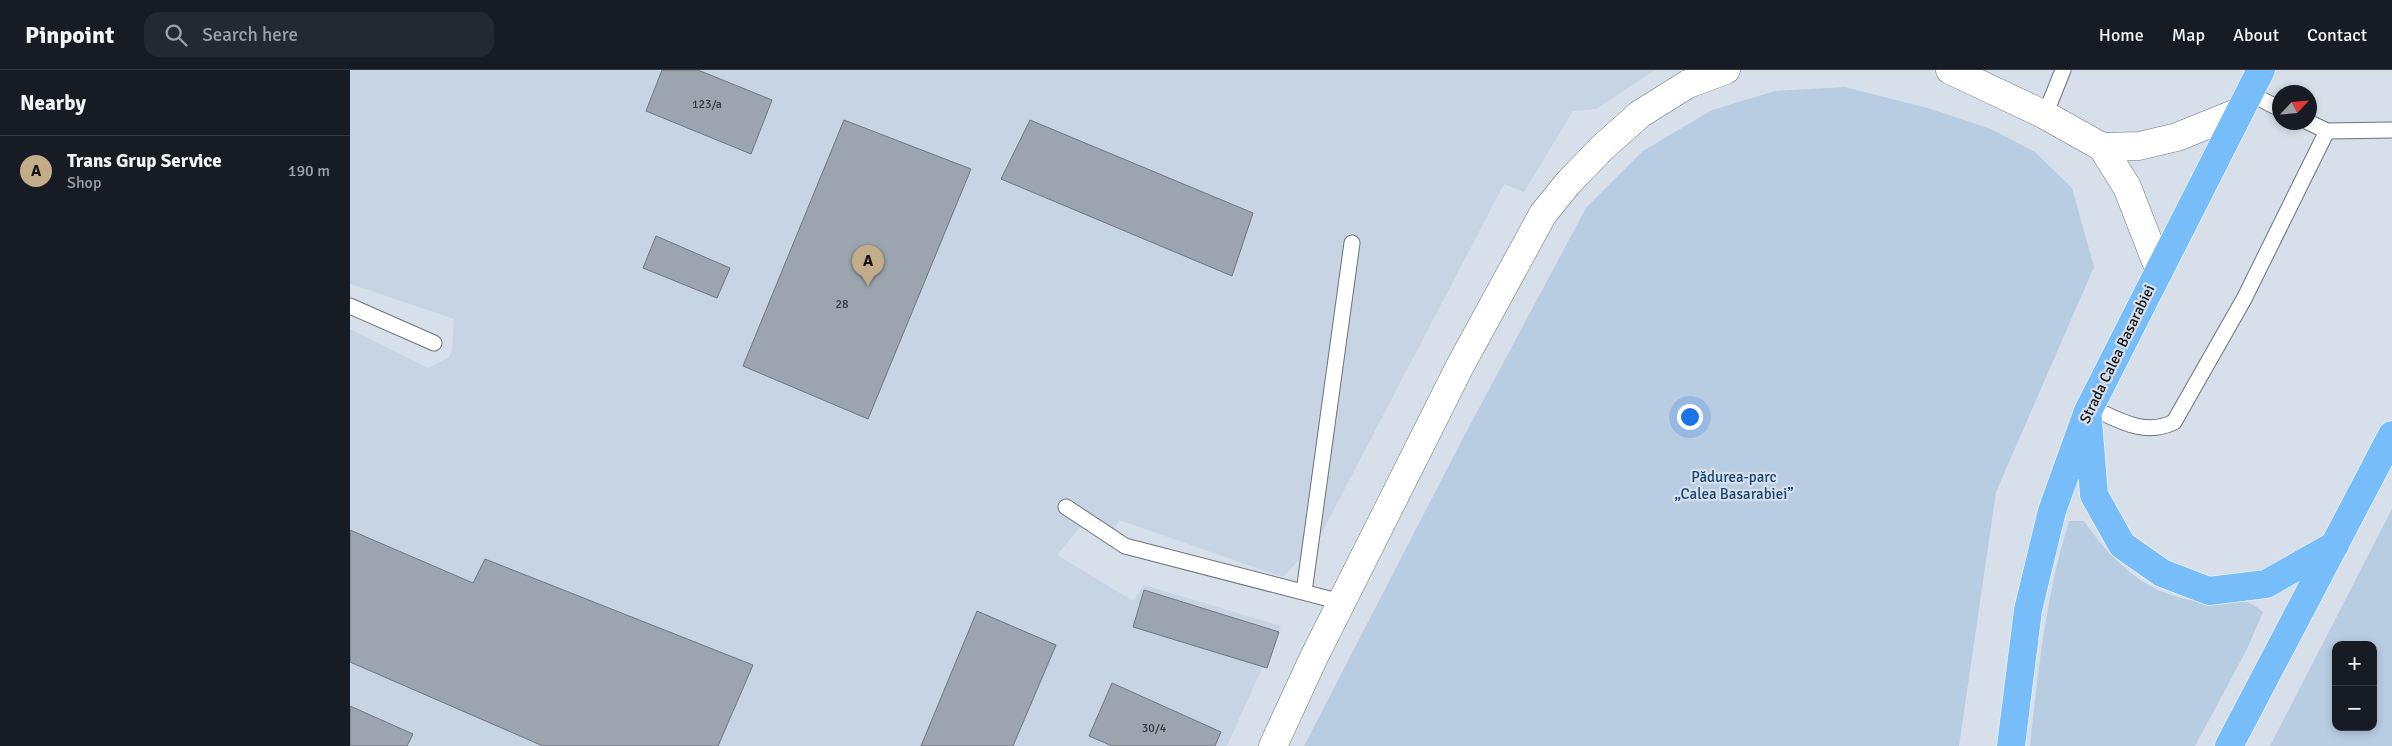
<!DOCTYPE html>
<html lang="en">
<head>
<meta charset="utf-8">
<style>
	:root { --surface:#171b24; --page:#242831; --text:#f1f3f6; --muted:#9ea1a6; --line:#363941; --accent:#c3ad89 }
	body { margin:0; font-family:Signika,sans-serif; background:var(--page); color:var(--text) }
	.controls { position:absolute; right:15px; bottom:15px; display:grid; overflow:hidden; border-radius:10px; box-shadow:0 2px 8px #0003 }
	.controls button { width:45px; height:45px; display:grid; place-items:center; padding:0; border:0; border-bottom:1px solid var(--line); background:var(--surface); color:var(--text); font:25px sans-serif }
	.compass { position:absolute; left:1922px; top:15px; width:45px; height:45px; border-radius:50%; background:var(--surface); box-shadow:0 2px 8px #0003; rotate:64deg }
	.you { position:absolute; left:1339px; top:346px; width:18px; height:18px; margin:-12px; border:4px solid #fff; border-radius:50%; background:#1a73e8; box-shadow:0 0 0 8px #1a73e833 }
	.badge { display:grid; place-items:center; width:32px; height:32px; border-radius:50%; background:var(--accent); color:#111; font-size:16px; font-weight:700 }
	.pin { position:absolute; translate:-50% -41px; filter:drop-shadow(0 1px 2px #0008) }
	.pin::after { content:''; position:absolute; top:26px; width:18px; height:15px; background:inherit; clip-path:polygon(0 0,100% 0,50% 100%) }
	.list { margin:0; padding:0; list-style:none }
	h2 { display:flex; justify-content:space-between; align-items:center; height:65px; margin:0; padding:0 20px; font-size:21px }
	h2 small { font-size:16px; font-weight:400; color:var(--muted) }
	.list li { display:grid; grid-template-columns:32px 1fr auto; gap:15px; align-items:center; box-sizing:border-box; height:70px; padding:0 20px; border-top:1px solid var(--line) }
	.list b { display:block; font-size:19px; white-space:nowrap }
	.list p { margin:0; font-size:16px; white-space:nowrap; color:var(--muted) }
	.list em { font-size:16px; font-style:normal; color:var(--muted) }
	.icon { flex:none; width:28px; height:28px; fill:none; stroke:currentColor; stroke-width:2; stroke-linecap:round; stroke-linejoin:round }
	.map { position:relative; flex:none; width:2042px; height:676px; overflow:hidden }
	header { display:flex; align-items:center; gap:30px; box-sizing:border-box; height:70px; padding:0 25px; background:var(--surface); border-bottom:1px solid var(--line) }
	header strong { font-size:24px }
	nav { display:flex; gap:28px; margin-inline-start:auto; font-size:18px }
	.search { width:350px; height:45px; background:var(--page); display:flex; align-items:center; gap:12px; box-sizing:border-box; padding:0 18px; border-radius:15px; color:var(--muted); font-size:19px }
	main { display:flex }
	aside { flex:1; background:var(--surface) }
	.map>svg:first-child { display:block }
</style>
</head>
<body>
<header>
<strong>Pinpoint</strong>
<div class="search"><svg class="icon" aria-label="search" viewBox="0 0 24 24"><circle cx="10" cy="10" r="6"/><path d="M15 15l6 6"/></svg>Search here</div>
<nav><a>Home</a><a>Map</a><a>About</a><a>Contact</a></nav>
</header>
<main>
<aside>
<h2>Nearby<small></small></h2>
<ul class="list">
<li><span class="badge">A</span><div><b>Trans Grup Service</b><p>Shop</p></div><em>190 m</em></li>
</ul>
</aside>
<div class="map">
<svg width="2042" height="676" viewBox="0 0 2042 676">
	<rect width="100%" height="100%" fill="#d7e0ea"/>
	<path fill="#c6d4e4" d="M0 0H1305L1246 39 1223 41 1174 122 1154 114 968 470 933 507 769 450 764 461 736 450 707 485 783 531 794 515 931 556 877 676H0V259L78 298 99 287 102 279 104 249 0 214Z"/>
	<path fill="#b8cce2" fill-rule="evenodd" d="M1495 17 1581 39 1641 59 1685 82 1722 118 1744 197 1646 422 1609 676H954L1112 370 1236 138 1293 81 1362 40 1425 21Z
		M2042 439V676H1920ZM1986 575H2023V657H1986Z
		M1719 451H1734C1759 487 1790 519 1835 529 1850 533 1890 529 1900 533 1904 535 1909 539 1913 542L1896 581 1845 676H1680C1688 600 1696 525 1719 451Z"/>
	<path fill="#9ca5af" stroke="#6e767f" d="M312 0H348L422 30 401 84 296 41Z
		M494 50 621 99 518 349 393 296Z
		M680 50 903 143 882 206 651 109Z
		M306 166 380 198 367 228 293 198Z
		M0 460 123 513 135 489 403 595 368 676H193L0 592Z
		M794 520 929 562 917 598 783 557Z
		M627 541 706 575 663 676H571Z
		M762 613 871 662 865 676H762L739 666Z
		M0 636 63 664 57 676H0Z"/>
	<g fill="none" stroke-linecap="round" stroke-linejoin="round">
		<defs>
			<path id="lane" d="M1899 23 1930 39
				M1695 45 1713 0
				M1977 61 2042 60
				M0 236 84 273
				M1740 337C1767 349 1794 367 1824 352L1894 229 1977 61 1958 52
				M716 437 775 476 991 532
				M954 522 1002 173"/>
			<path id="street" d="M1600 0 1695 45 1752 77 1777 117 1809 199
				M1752 77 1789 76 1827 67 1889 42
				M923 676 964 587 1110 296 1193 144 1219 112 1252 78 1290 44 1338 14 1376 0"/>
			<path id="primary" d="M1738 350 1744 425 1772 475 1812 503 1859 521 1916 514 1985 475
				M1661 676 1678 540 1702 441 1738 341 1911 0
				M1879 676 2042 365"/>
		</defs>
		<use href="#lane" stroke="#6b737c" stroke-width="17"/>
		<use href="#street" stroke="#6b737c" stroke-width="29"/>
		<use href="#primary" stroke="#fff" stroke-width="29"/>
		<use href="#lane" stroke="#fff" stroke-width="15"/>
		<use href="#street" stroke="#fff" stroke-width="28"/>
		<use href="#primary" stroke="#77bdf9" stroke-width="28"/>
	</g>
	<g text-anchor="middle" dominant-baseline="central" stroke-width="4.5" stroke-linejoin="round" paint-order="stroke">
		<g font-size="12" fill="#33383d">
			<text x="357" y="34">123/a</text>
			<text x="492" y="234">28</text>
			<text x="804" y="658">30/4</text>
		</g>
		<g font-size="15" fill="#101317" stroke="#d7e0ea">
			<text transform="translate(1767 284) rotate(-64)">Strada Calea Basarabiei</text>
		</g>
		<g font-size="15" fill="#164572" stroke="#d7e0ea">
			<text x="1384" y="407">Pădurea-parc<tspan x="1384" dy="17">„Calea Basarabiei”</tspan></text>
		</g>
	</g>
</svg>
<div class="controls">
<button>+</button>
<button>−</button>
</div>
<svg class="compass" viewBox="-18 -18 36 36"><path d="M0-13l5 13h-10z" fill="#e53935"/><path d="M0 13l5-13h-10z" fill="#9ea1a6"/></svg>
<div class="you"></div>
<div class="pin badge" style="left:518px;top:216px">A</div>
</div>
</main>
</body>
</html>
